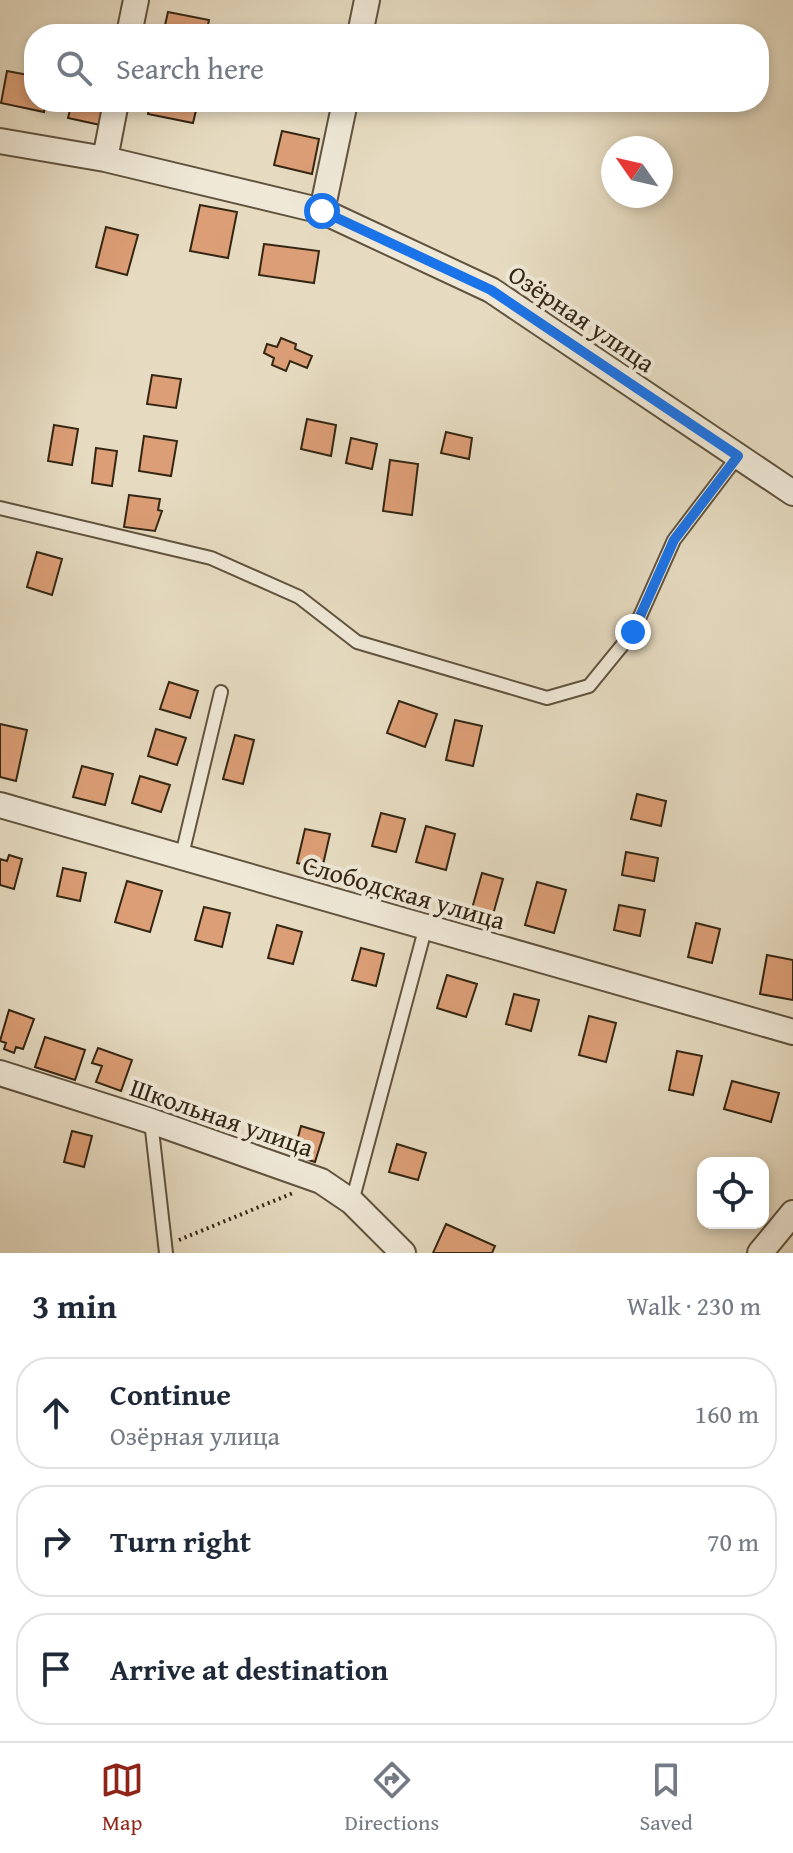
<!DOCTYPE html>
<html lang="en">
<head>
<meta charset="utf-8">
<style>
	:root { --surface:#fff; --page:#f6f6f7; --text:#1f2937; --muted:#747a83; --line:#e0e1e3; --accent:#8f2418 }
	body { margin:0; font-family:"Gentium Book Plus",serif; background:var(--page); color:var(--text) }
	.controls { position:absolute; right:24px; bottom:24px; display:grid; overflow:hidden; border-radius:16px; box-shadow:0 4px 12px #0003 }
	.controls button { width:72px; height:72px; display:grid; place-items:center; padding:0; border:0; border-bottom:2px solid var(--line); background:var(--surface); color:var(--text); font:40px sans-serif }
	.compass { position:absolute; left:601px; top:136px; width:72px; height:72px; border-radius:50%; background:var(--surface); box-shadow:0 4px 12px #0003; rotate:304deg }
	.stop { position:absolute; width:24px; height:24px; margin:-18px; border:6px solid #1a73e8; border-radius:50%; background:#fff }
	.stop.end { background:#1a73e8; border-color:#fff; box-shadow:0 2px 8px #0008 }
	.list { margin:0; padding:0; list-style:none }
	h2 { display:flex; justify-content:space-between; align-items:center; height:104px; margin:0; padding:0 32px; font-size:34px }
	h2 small { font-size:26px; font-weight:400; color:var(--muted) }
	.list li { display:grid; grid-template-columns:52px 1fr auto; gap:24px; align-items:center; box-sizing:border-box; height:112px; margin:0 16px 16px; padding:0 16px; border:2px solid var(--line); border-radius:32px }
	.list b { display:block; font-size:30px; white-space:nowrap }
	.list p { margin:0; font-size:26px; white-space:nowrap; color:var(--muted) }
	.list em { font-size:26px; font-style:normal; color:var(--muted) }
	.icon { flex:none; width:44px; height:44px; fill:none; stroke:currentColor; stroke-width:2; stroke-linecap:round; stroke-linejoin:round }
	.map { position:relative; flex:none; width:793px; height:1253px; overflow:hidden }
	.search { position:absolute; background:var(--surface); box-shadow:0 4px 12px #0003; left:24px; right:24px; top:24px; height:88px; display:flex; align-items:center; gap:20px; box-sizing:border-box; padding:0 28px; border-radius:32px; color:var(--muted); font-size:30px }
	.sheet { height:488px; background:var(--surface) }
	nav { display:flex; justify-content:space-around; align-items:center; box-sizing:border-box; height:112px; border-top:2px solid var(--line); background:var(--surface); font-size:22px; color:var(--muted) }
	nav a { display:grid; justify-items:center; gap:4px }
	nav .on { color:var(--accent) }
	.map>svg:first-child { display:block }
</style>
</head>
<body>
<div class="map">
<svg width="793" height="1253" viewBox="0 0 793 1253">
	<rect width="100%" height="100%" fill="#e6dbc1"/>
	<filter id="stains"><feTurbulence type="fractalNoise" baseFrequency=".0025" numOctaves="4"/><feColorMatrix values="0 0 0 0 .2 0 0 0 0 .09 0 0 0 0 .02 0 0 0 .5 -.17"/></filter>
	<radialGradient id="worn" r=".72"><stop offset=".6" stop-color="#630" stop-opacity="0"/><stop offset="1" stop-color="#630" stop-opacity=".3"/></radialGradient>
	<path fill="#dc9e76" stroke="#342613" stroke-width="2" d="M168 12 209 20 206 34H163Z
		M7 71 34 76V102H46L44 112 1 103Z
		M72 102H110L105 126 68 118Z
		M150 102H198L193 123 148 114Z
		M282 131 319 139 312 174 274 165Z
		M200 205 237 212 228 258 190 251Z
		M106 227 138 235 127 275 96 267Z
		M264 244 319 251 314 283 259 275Z
		M281 338 296 344 295 349 312 356 307 368 290 361 286 371 272 365 274 358 264 353 267 344 277 347Z
		M152 375 181 379 176 408 147 404Z
		M307 419 336 425 331 456 301 449Z
		M54 425 78 429 72 465 48 461Z
		M446 432 472 438 469 459 441 453Z
		M144 436 177 441 171 476 139 471Z
		M351 438 377 444 372 469 346 463Z
		M96 448 117 451 112 486 92 483Z
		M390 460 418 464 412 515 383 511Z
		M129 495 160 499 158 510 162 511 155 531 124 527Z
		M37 552 62 559 52 595 27 587Z
		M169 682 198 691 190 718 160 709Z
		M399 701 437 714 425 747 387 733Z
		M455 720 482 726 473 766 446 760Z
		M0 724 27 730 16 781 0 777Z
		M156 729 186 738 177 765 148 756Z
		M235 735 254 740 243 784 223 779Z
		M82 766 113 774 105 805 73 797Z
		M140 776 170 785 161 812 132 803Z
		M637 794 666 801 661 826 631 819Z
		M381 813 405 819 396 852 372 846Z
		M426 826 455 834 446 870 416 862Z
		M305 829 330 834 322 869 297 863Z
		M626 852 658 858 654 881 622 875Z
		M9 855 22 859 14 889 0 885V859L7 861Z
		M63 868 86 873 80 901 57 896Z
		M482 873 503 879 492 918 471 912Z
		M127 881 162 891 150 932 115 922Z
		M537 882 566 890 554 933 525 925Z
		M619 905 645 910 640 936 614 930Z
		M204 907 230 913 222 947 195 940Z
		M696 923 720 929 712 963 688 957Z
		M277 925 302 932 293 964 268 958Z
		M361 948 384 954 376 986 352 980Z
		M767 955 793 960V1000L760 994Z
		M447 975 477 984 466 1017 437 1008Z
		M514 994 539 1000 531 1031 506 1024Z
		M9 1010 34 1019 23 1049 16 1047 14 1053 4 1049 6 1043 0 1041Z
		M589 1016 616 1023 606 1062 579 1055Z
		M45 1037 85 1050 75 1080 35 1067Z
		M98 1048 132 1060 121 1091 96 1082 102 1066 92 1063Z
		M677 1051 702 1056 693 1095 669 1090Z
		M732 1081 779 1093 771 1122 724 1109Z
		M301 1126 324 1133 315 1162 293 1155Z
		M72 1131 92 1136 84 1167 64 1162Z
		M397 1144 426 1153 418 1180 389 1172Z
		M446 1224 495 1246 492 1253H433Z"/>
	<g fill="none" stroke-linecap="round" stroke-linejoin="round">
		<defs>
			<path id="lane" d="M0 508 211 558 299 597 357 642 547 698 589 686 633 632 674 540 738 456
				M181 859 221 692
				M151 1121 166 1253
				M352 1202 426 926"/>
			<path id="street" d="M129 34 136 0
				M360 34 367 0
				M0 141 105 159 322 211 491 290 793 493
				M105 159 116 102
				M322 211 345 102
				M0 805 793 1032
				M0 1073 151 1121 321 1181 352 1202 403 1253
				M760 1253 793 1213"/>
		</defs>
		<use href="#lane" stroke="#60533e" stroke-width="16"/>
		<use href="#street" stroke="#60533e" stroke-width="28"/>
		<path stroke="#342613" stroke-width="4" stroke-dasharray="2 4" stroke-linecap="butt" d="M179 1240 293 1193"/>
		<use href="#lane" stroke="#efe8d7" stroke-width="12"/>
		<use href="#street" stroke="#efe8d7" stroke-width="24"/>
	</g>
	<g fill="none" stroke-linecap="round" stroke-linejoin="round">
		<path stroke="#1a73e8" stroke-width="10" d="M322 211 491 290 738 456 674 540 633 632"/>
	</g>
	<g text-anchor="middle" dominant-baseline="central" stroke-width="8" stroke-linejoin="round" paint-order="stroke">
		<g font-size="26" fill="#342613" stroke="#efe8d7">
			<text transform="translate(582 318) rotate(34)">Озёрная улица</text>
			<text transform="translate(404 892) rotate(16)">Слободская улица</text>
			<text transform="translate(222 1117) rotate(19)">Школьная улица</text>
		</g>
	</g>
	<rect width="100%" height="100%" filter="url(#stains)"/>
	<rect width="100%" height="100%" fill="url(#worn)"/>
</svg>
<div class="controls">
<button><svg class="icon" aria-label="locate" viewBox="0 0 24 24"><circle cx="12" cy="12" r="6"/><path d="M12 2v4M12 18v4M2 12h4M18 12h4"/></svg></button>
</div>
<svg class="compass" viewBox="-18 -18 36 36"><path d="M0-13l5 13h-10z" fill="#e53935"/><path d="M0 13l5-13h-10z" fill="#747a83"/></svg>
<div class="stop" style="left:322px;top:211px"></div>
<div class="stop end" style="left:633px;top:632px"></div>
<div class="search"><svg class="icon" aria-label="search" viewBox="0 0 24 24"><circle cx="10" cy="10" r="6"/><path d="M15 15l6 6"/></svg>Search here</div>
</div>
<section class="sheet">
<h2>3 min<small>Walk · 230 m</small></h2>
<ul class="list">
<li><svg class="icon" aria-label="ahead" viewBox="0 0 24 24"><path d="M12 20V5M6 11l6-6 6 6"/></svg><div><b>Continue</b><p>Озёрная улица</p></div><em>160 m</em></li>
<li><svg class="icon" aria-label="right" viewBox="0 0 24 24"><path d="M7 20v-9h11M14 6l5 5-5 5"/></svg><div><b>Turn right</b></div><em>70 m</em></li>
<li><svg class="icon" aria-label="arrive" viewBox="0 0 24 24"><path d="M6 21V4h12l-3 4 3 4H6"/></svg><div><b>Arrive at destination</b></div></li>
</ul>
</section>
<nav>
<a class="on"><svg class="icon" aria-label="map" viewBox="0 0 24 24"><path d="M3 6l6-2 6 2 6-2v14l-6 2-6-2-6 2zM9 4v14M15 6v14"/></svg>Map</a>
<a><svg class="icon" aria-label="directions" viewBox="0 0 24 24"><path d="M12 3l9 9-9 9-9-9zM9 14v-3h6M13 9l2 2-2 2"/></svg>Directions</a>
<a><svg class="icon" aria-label="saved" viewBox="0 0 24 24"><path d="M7 4h10v16l-5-4-5 4z"/></svg>Saved</a>
</nav>
</body>
</html>
